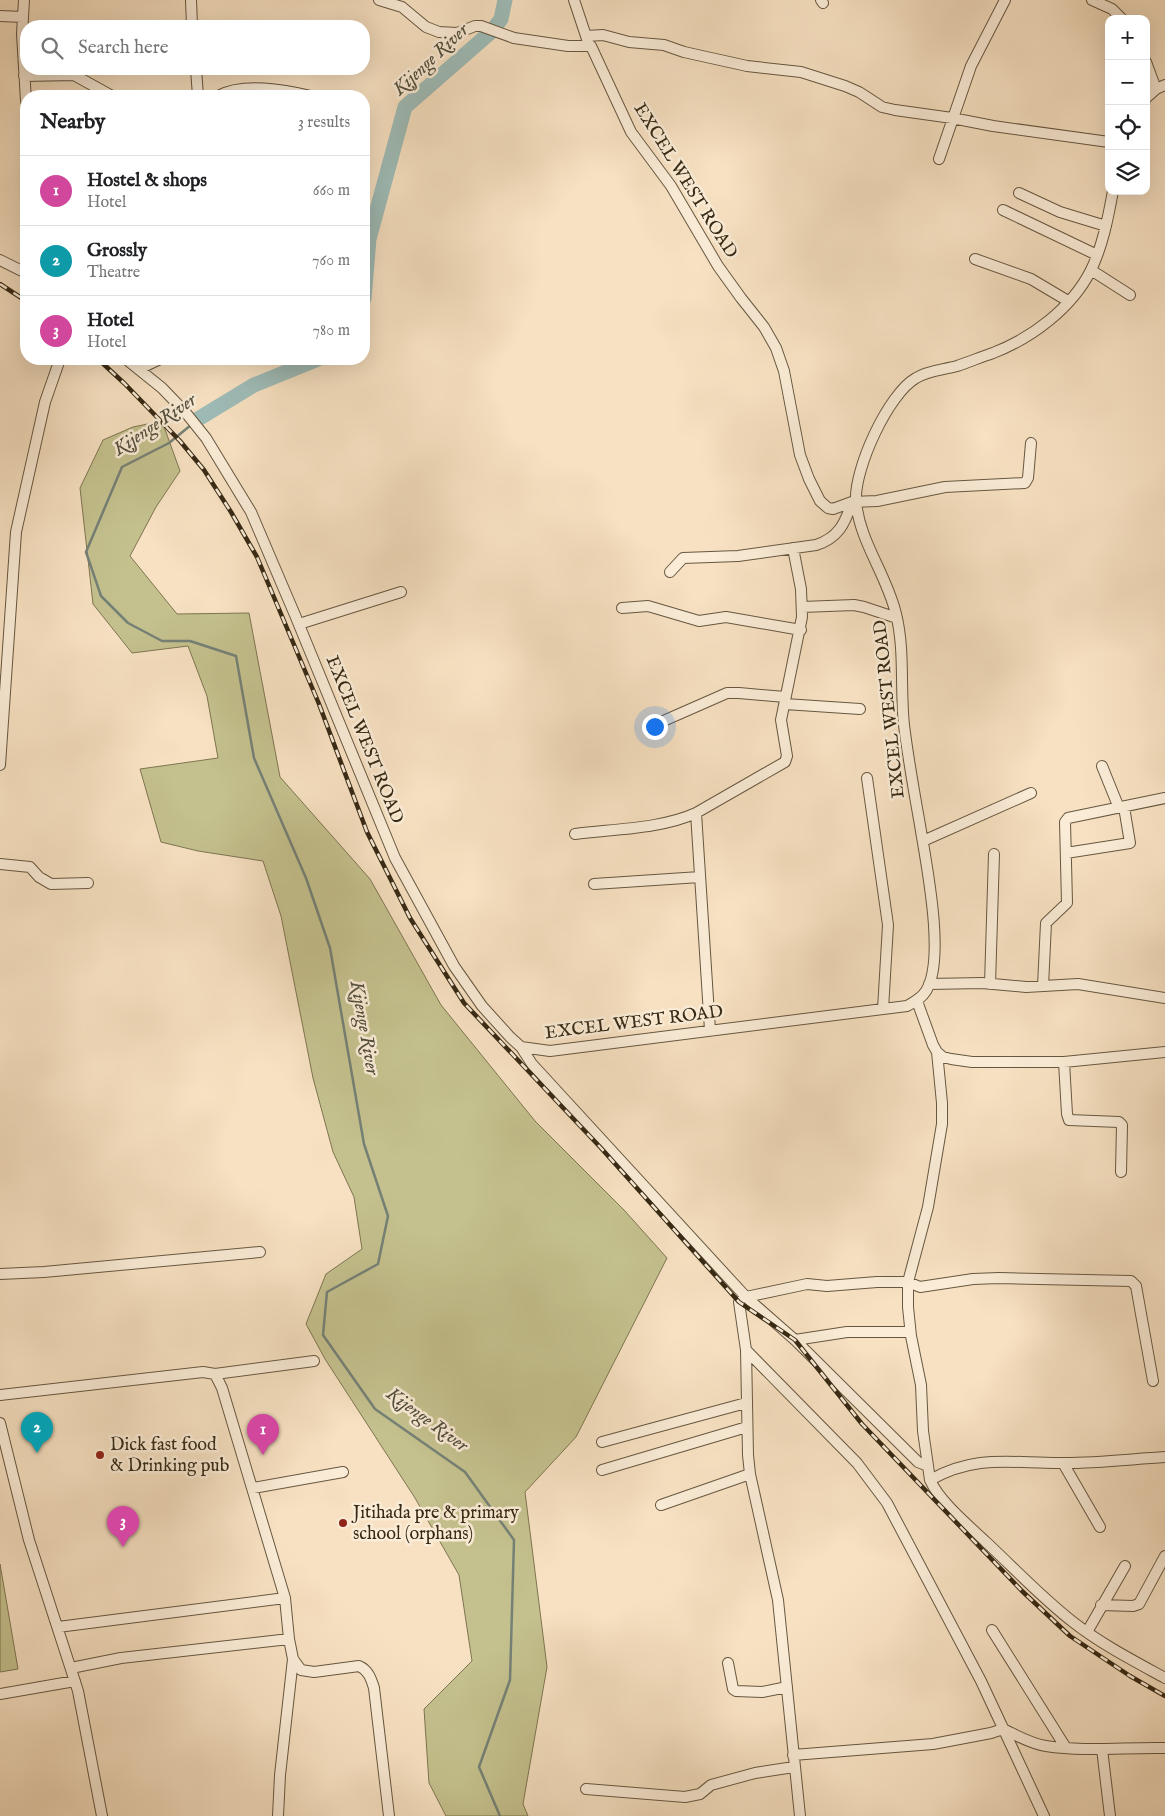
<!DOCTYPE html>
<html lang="en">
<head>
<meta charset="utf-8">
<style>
	:root { --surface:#fff; --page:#f2f2f2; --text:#202124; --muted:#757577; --line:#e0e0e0; --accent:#8f2418 }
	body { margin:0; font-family:"IM FELL English",serif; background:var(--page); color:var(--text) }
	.controls { position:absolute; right:15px; top:15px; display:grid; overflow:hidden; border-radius:10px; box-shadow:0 5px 20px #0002 }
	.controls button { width:45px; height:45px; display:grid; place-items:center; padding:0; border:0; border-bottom:1px solid var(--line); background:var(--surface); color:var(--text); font:25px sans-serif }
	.you { position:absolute; left:654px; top:726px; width:18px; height:18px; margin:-12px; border:4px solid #fff; border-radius:50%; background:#1a73e8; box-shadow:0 0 0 8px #1a73e833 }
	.badge { display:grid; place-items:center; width:32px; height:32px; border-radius:50%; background:var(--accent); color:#fff; font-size:16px; font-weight:700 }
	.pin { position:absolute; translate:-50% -41px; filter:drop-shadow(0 1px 2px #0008) }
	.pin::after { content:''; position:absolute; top:26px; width:18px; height:15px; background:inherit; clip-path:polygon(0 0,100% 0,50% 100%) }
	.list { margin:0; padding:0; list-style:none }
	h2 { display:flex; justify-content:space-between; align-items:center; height:65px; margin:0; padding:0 20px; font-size:21px }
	h2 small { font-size:16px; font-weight:400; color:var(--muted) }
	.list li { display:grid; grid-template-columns:32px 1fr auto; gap:15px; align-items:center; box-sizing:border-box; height:70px; padding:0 20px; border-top:1px solid var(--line) }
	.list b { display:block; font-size:19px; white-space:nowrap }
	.list p { margin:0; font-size:16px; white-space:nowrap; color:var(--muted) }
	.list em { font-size:16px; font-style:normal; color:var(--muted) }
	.icon { flex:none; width:28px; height:28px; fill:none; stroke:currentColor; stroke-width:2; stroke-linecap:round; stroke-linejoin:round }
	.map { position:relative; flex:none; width:1165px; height:1816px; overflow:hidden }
	.search { position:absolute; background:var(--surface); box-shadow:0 5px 20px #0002; left:20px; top:20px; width:350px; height:55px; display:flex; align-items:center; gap:12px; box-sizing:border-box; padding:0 18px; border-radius:20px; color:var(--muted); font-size:19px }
	.panel { position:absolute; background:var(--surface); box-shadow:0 5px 20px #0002; left:20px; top:90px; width:350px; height:275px; border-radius:20px }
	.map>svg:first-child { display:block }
</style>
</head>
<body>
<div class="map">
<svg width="1165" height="1816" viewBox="0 0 1165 1816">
	<rect width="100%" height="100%" fill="#f7e1c2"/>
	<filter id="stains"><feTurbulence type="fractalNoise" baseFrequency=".004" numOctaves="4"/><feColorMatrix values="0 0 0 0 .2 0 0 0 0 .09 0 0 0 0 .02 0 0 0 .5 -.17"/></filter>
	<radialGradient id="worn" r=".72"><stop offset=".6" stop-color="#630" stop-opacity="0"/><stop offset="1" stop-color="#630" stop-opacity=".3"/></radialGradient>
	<path fill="#c4c18e" stroke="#7e7551" d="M162 421 180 471 156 507 130 556 177 614 249 613 280 777 370 879 441 1005 535 1121 624 1210 667 1258 576 1437 525 1492 547 1667 523 1804 528 1816H446L429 1783 424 1709 472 1661 459 1575 415 1498 325 1359 306 1324 326 1274 362 1249 354 1197 333 1152 313 1078 281 916 263 861 198 851 161 842 140 769 218 758 207 696 188 646 132 653 93 604 80 488 103 440 133 427Z
		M0 1564 18 1669 0 1672Z"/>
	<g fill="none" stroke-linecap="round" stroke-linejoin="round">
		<path stroke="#758176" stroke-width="2.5" d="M191 425 169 443 122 467 86 552 101 596 128 623 162 641H190L236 656 254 758 306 878 330 948 364 1144 388 1216 378 1264 327 1292 323 1335 375 1409 465 1472 514 1540 510 1680 479 1767 500 1816"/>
		<path stroke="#9ebcb8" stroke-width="15" d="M364 299 369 239 405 107 492 31 501 19 505 0
			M198 419 254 385 318 359"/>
		<defs>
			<path id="minor" d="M24 0 22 34 26 101
				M191 0 192 26
				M379 0 402 7 426 27 439 32 457 33 475 26H481L514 38 568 46H591L631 132 671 186 718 266 741 298 764 327 776 348 784 371 800 455 809 479 820 501 828 508 833 509 852 502 877 501 945 487 1025 483 1028 478 1031 443
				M574 0 588 42
				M821 0 823 3
				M1092 0 1112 9 1122 19
				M0 16 23 17
				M586 36 603 35 629 42 664 45 684 52 747 66 801 72 845 86 859 92 882 107 895 110 952 118 993 126 1109 142
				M1146 62 1156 89
				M196 69 198 96
				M24 76 74 75 112 96
				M218 96C243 82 285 90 311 96
				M1146 98 1156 89 1165 85
				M939 159 971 66 1005 0
				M1019 193 1060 212 1106 226
				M1003 210 1097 255
				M975 259 1031 279 1068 301
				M0 260 26 273
				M1091 270 1130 295
				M126 359 162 388 186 413 206 438 251 512 295 615 395 858 454 966 482 1006 510 1037 521 1047 550 1051 907 1006C914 1002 921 999 926 991 946 959 926 863 920 825 914 791 908 758 904 725 900 688 905 650 896 614 887 575 859 541 856 501 854 469 888 394 916 378 929 370 943 370 957 366 969 362 981 357 993 353 1032 338 1072 308 1091 270 1103 245 1108 218 1113 191
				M139 369 160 359
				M670 572 683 558 738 556 816 545C838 538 845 524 852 502
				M802 607 854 605 864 607 897 618
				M622 608 648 606 699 621 726 617 801 630
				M299 624 401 592
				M785 704 860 709
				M661 722 727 693H739L785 697
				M0 765 16 532 45 402 60 359
				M1102 766 1119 808
				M867 778 888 925 883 1009
				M696 813 710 1030
				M575 834C613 829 661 829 696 813L785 762 787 756 781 720 802 617 801 589 793 548
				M923 841 1031 793
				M1066 853 1130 843 1124 807
				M0 864 30 867 39 877 51 884 88 883
				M594 884 700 877
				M929 984 982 983 1026 987 1078 984 1165 998
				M990 984 994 854
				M1043 986 1046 923 1067 903 1065 822 1068 818 1165 798
				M917 1001 933 1045 937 1052 943 1057 951 1059 972 1062H1064L1165 1052
				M521 1047 532 1064 746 1297 795 1340 918 1462 928 1466
				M937 1052 942 1103V1124L928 1207 908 1282V1307L911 1336 921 1385 923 1431 930 1480C940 1502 968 1525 986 1542 1015 1569 1042 1598 1073 1622 1101 1644 1134 1661 1165 1678
				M1064 1062 1067 1114 1069 1120 1119 1122 1122 1125 1121 1172
				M0 1274 44 1272 260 1252
				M746 1297 807 1284 827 1286 877 1282H908L920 1287 973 1279 999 1278 1131 1281 1136 1286 1153 1381
				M739 1302 746 1350 748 1455 750 1474 778 1600 800 1816
				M795 1340 847 1332H910
				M746 1350 857 1463 887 1503 981 1681 1044 1816
				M215 1374 314 1361
				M0 1395 203 1372 215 1374 222 1388 285 1598 289 1639 293 1659 301 1670 314 1672 359 1666C368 1670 371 1678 374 1688L389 1816
				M0 1423 29 1540 78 1691 102 1816
				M602 1442 746 1403
				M1063 1463 1100 1527
				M602 1470 747 1427
				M930 1480C977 1453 1015 1464 1065 1463 1098 1463 1132 1459 1165 1457
				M253 1488 343 1472
				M661 1505 750 1474
				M1101 1605 1133 1606 1139 1604 1165 1556
				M58 1627 285 1598
				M992 1630 1066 1748
				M1087 1632 1125 1566
				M728 1663 733 1689 736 1691 762 1692 787 1687
				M71 1668 121 1658 289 1639
				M0 1694 75 1681
				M1102 1749 1110 1816
				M793 1755 933 1744 991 1733 1003 1729C1016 1735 1031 1744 1046 1746 1085 1752 1126 1747 1165 1748
				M586 1789 685 1797 700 1794 711 1785 755 1773 794 1767
				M278 1816 280 1775 293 1659"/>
		</defs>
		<use href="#minor" stroke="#675740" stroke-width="12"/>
		<use href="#minor" stroke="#faecd7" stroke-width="10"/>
		<defs>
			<path id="rail" d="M0 284 26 301
				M98 359 125 384 180 441 204 470 231 512 257 557 319 704 367 832 410 918 464 1003 601 1148 739 1302 795 1340 862 1424 1022 1591 1070 1636 1130 1676 1165 1696"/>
		</defs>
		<use href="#rail" stroke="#372914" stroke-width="4.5"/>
		<use href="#rail" stroke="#faecd7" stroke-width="2.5" stroke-dasharray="8" stroke-linecap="butt"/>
	</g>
	<g fill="#8f2418" stroke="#faecd7" stroke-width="2">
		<circle cx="100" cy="1455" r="5"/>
		<circle cx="343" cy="1523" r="5"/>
	</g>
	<g text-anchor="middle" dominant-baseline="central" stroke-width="5" stroke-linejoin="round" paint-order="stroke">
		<g font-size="18" fill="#372914" stroke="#faecd7">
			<text transform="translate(685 181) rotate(58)">EXCEL WEST ROAD</text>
			<text transform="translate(890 709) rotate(-96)">EXCEL WEST ROAD</text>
			<text transform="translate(364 740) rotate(68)">EXCEL WEST ROAD</text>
			<text transform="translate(634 1023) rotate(-7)">EXCEL WEST ROAD</text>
		</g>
		<g font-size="18" fill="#372914" stroke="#faecd7" text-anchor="start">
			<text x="110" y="1445">Dick fast food<tspan x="110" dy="21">&amp; Drinking pub</tspan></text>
			<text x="353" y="1513">Jitihada pre &amp; primary<tspan x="353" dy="21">school (orphans)</tspan></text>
		</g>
		<g font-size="19" font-style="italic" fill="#514e3d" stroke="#faecd7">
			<text transform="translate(431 60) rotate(-43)">Kijenge River</text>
			<text transform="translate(155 425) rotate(-34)">Kijenge River</text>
			<text transform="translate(364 1028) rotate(80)">Kijenge River</text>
			<text transform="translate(427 1420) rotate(36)">Kijenge River</text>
		</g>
	</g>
	<rect width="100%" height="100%" filter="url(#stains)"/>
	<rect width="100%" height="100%" fill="url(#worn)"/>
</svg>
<div class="controls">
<button>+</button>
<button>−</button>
<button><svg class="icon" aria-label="locate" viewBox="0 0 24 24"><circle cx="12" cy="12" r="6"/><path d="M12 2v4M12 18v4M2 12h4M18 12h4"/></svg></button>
<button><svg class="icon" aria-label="layers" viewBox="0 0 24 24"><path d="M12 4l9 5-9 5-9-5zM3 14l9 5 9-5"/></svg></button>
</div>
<div class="you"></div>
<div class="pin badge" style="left:263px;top:1455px;background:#d1479c">1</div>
<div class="pin badge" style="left:37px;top:1453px;background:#0f9aa8">2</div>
<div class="pin badge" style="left:123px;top:1547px;background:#d1479c">3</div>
<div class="search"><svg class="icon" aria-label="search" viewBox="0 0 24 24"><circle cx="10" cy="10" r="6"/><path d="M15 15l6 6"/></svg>Search here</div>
<section class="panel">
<h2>Nearby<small>3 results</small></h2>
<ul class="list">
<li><span class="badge" style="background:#d1479c">1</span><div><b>Hostel &amp; shops</b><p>Hotel</p></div><em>660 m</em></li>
<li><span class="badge" style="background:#0f9aa8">2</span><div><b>Grossly</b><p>Theatre</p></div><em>760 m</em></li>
<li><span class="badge" style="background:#d1479c">3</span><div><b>Hotel</b><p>Hotel</p></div><em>780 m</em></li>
</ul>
</section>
</div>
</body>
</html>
